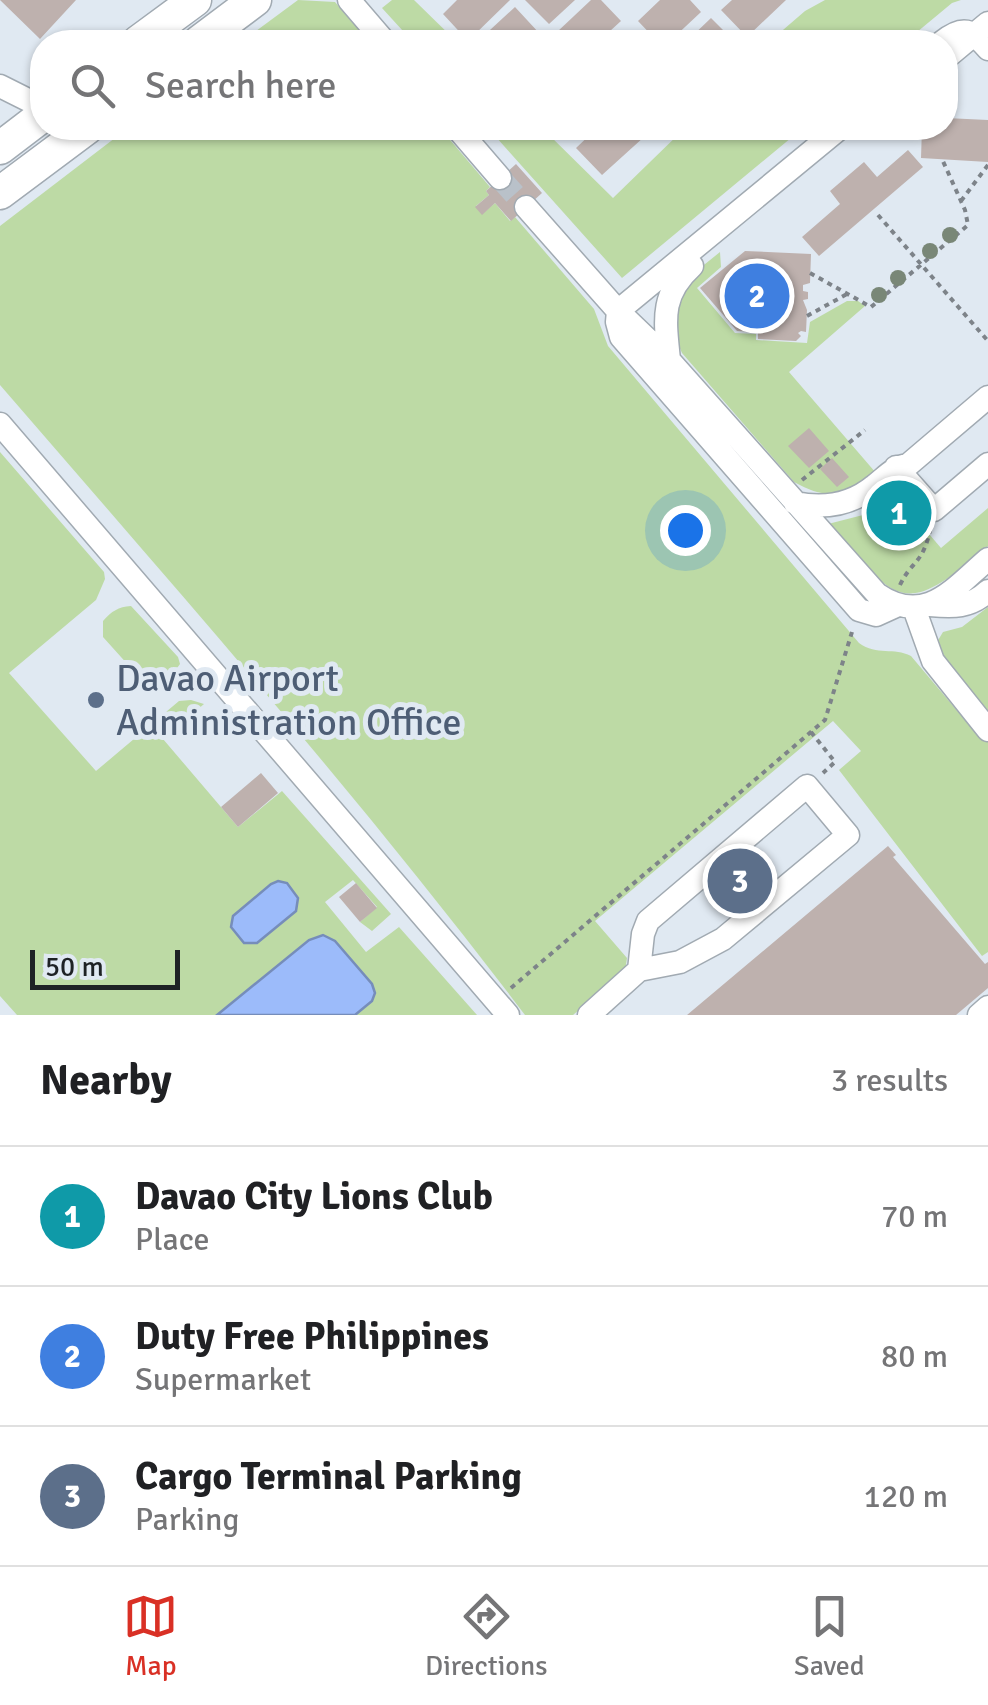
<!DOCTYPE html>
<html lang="en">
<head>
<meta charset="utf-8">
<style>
	:root { --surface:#fff; --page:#f6f6f6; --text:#202124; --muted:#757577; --line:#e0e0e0; --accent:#d93025 }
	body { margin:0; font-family:Signika,sans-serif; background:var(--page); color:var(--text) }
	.scale { position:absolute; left:30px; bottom:25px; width:150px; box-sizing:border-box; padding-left:10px; border:5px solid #1e2225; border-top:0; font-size:28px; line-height:35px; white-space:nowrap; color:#1e2225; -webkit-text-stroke:8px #e0e9f2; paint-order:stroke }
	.you { position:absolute; left:685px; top:530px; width:35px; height:35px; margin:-25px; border:8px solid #fff; border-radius:50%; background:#1a73e8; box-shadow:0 0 0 15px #1a73e833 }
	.badge { display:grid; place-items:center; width:65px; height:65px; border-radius:50%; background:var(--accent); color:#fff; font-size:32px; font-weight:700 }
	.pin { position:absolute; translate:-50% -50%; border:5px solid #fff; box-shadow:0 2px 10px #0006 }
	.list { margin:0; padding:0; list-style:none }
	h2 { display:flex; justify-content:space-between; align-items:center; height:130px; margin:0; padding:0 40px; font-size:42px }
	h2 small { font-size:32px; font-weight:400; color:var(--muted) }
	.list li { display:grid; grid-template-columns:65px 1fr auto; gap:30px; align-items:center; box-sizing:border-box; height:140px; padding:0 40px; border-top:2px solid var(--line) }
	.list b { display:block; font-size:38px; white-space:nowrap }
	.list p { margin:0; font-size:32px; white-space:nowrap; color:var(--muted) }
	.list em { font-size:32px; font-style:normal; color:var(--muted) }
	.icon { flex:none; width:55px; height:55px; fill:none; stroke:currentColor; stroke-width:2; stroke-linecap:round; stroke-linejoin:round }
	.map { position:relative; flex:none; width:988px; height:1015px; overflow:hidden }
	.search { position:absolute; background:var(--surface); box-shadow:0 2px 8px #0004; left:30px; right:30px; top:30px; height:110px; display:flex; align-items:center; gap:25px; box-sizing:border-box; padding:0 35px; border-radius:40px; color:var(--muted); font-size:38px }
	.sheet { height:550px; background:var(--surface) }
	nav { display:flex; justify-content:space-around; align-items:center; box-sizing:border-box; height:140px; border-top:2px solid var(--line); background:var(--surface); font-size:28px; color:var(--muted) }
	nav a { display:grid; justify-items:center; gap:5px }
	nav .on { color:var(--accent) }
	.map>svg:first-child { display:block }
</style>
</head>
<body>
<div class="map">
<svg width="988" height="1015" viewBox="0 0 988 1015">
	<rect width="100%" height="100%" fill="#e0e9f2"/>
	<path fill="#bddaa5" d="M298 0 335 2 370 42H241Z
		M392 0H414L457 42H413L382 8Z
		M825 0H961L952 3 905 42H769L805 11Z
		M128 128H440L490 187 486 191 489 195 476 206 482 214 495 203 510 221 515 217 594 309 608 346 859 643C877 656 894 647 911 656L981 739 988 742V952L982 956 839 770 861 751 833 721 595 921 627 958 625 971 573 1015H525C360 797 179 592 0 385V226Z
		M488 128H542L613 198 685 128H803L622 278Z
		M720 252 721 267 697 288 735 333 756 334V340L807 343 810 322 847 301H858L865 306 789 372 876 473C844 495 830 502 794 482L682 353 677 342 673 314 689 277Z
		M0 452 104 572 105 579 96 600 9 673 96 771 179 701 191 700 204 704 163 739 238 827 282 791 391 914 372 931 360 922 377 907 353 880 325 902 366 952 399 927 477 1015H17L0 996Z
		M894 493 941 548 988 508V546C901 622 897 601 828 524L863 515Z
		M131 606 178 657 180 664 164 686 148 687 103 637V621C112 611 118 607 131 606Z
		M988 607V716L937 655V642L943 632 962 627Z"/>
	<path fill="#9cbbfa" stroke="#768dba" stroke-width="2.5" d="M278 881 287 883 298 898 296 911 257 943H244L231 927 233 916 271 884Z
		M323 935 335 941 372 984 375 993 372 1001 355 1015H217L309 940Z"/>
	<path fill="#beb1ae" d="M0 0H76L40 39Z
		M457 0H510L468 41 443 14Z
		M525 0H575L549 24Z
		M591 0H601L621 21 598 42H567L557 32Z
		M660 0H690L701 12 669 42H658L638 21Z
		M732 0H786L747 37 721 10Z
		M515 7 540 34 531 42H477Z
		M711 18 735 42H686Z
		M946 118 988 120V162L921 158 922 128H946Z
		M597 128H635L644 137 602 175 576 148Z
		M908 150 923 167 819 256 802 237 840 204 830 191 864 162 877 177Z
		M516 164 542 193 511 221 495 203 482 215 475 207 489 195 486 191Z
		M745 251 811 254 810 283 803 285V291L808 292V299L803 300 807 310 806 332 801 331 798 333 801 336 796 341 758 339V332L737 331 700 288Z
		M809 428 829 451 809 468 788 446Z
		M832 458 849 477 837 487 820 469Z
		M261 773 278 793 238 827 221 807Z
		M888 846 896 855 893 857 985 964 988 962V988L956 1015H687Z
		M356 883 377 908 360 922 339 897Z"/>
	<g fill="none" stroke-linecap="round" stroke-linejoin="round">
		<path stroke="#b9c1c9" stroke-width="22" stroke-dasharray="22 11" stroke-linecap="butt" d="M500 178 526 207"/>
		<defs>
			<path id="minor" d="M349 0 385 42
				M942 42C963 25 971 29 988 49
				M946 58 988 23
				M0 86 42 107
				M457 128 500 178
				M840 128 618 311 617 322 621 337 859 610 876 615 898 605
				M526 207 618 311 669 360 877 594C925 627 953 589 988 559
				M669 360C665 320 660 295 692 266
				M0 424 508 1015
				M896 467 934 510 988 464
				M795 503C824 509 851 505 874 486 886 477 893 467 908 465L988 397
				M930 605C953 607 970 608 988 591
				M914 608 933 661 988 730
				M589 1015 639 970 680 962 723 939 848 835 807 786 648 921 643 934 639 970
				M979 1015 988 1007"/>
			<path id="highway" d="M138 42 195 0
				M199 42 255 0
				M0 148 42 116
				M0 193 87 128"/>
		</defs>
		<use href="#minor" stroke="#a1aab2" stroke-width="25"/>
		<use href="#highway" stroke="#a1aab2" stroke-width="35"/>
		<path stroke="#7d8389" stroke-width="4" stroke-dasharray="5 5" stroke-linecap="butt" d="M961 201 988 165
			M878 215 988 341
			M810 273 871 307 968 225 965 210 942 159
			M807 316 847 294
			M802 480 865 430
			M900 585C912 560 923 564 930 530
			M811 732 835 762 823 773
			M511 988 825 720 852 632"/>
		<use href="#minor" stroke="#fff" stroke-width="22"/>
		<use href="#highway" stroke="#fff" stroke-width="32"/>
	</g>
	<g fill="#798777">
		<circle cx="950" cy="235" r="8"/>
		<circle cx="930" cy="251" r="8"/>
		<circle cx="898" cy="278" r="8"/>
		<circle cx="879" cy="295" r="8"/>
	</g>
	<circle fill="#5c6f8a" stroke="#e0e9f2" stroke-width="4" cx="96" cy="700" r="10"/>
	<g text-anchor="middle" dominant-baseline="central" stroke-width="10" stroke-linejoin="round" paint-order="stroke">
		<g font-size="38" fill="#4e5e75" stroke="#e0e9f2" text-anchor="start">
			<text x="116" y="678">Davao Airport<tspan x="116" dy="44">Administration Office</tspan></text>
		</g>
	</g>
</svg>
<div class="scale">50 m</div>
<div class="you"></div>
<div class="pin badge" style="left:899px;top:513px;background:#0f9aa8">1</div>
<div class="pin badge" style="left:757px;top:296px;background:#3f7fe0">2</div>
<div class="pin badge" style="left:740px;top:881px;background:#5c6f8a">3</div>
<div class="search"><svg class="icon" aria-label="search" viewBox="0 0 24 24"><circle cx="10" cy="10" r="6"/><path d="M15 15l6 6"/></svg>Search here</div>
</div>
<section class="sheet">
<h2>Nearby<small>3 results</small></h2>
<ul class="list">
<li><span class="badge" style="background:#0f9aa8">1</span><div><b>Davao City Lions Club</b><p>Place</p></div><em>70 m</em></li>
<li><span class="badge" style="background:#3f7fe0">2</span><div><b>Duty Free Philippines</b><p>Supermarket</p></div><em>80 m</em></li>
<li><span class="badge" style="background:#5c6f8a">3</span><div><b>Cargo Terminal Parking</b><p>Parking</p></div><em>120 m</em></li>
</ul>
</section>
<nav>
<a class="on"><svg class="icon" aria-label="map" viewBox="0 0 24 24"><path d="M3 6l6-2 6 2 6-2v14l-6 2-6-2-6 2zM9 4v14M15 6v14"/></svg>Map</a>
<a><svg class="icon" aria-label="directions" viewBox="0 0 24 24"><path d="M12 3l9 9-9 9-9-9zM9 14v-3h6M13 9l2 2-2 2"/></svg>Directions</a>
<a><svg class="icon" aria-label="saved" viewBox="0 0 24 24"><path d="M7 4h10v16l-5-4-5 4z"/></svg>Saved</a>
</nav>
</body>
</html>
